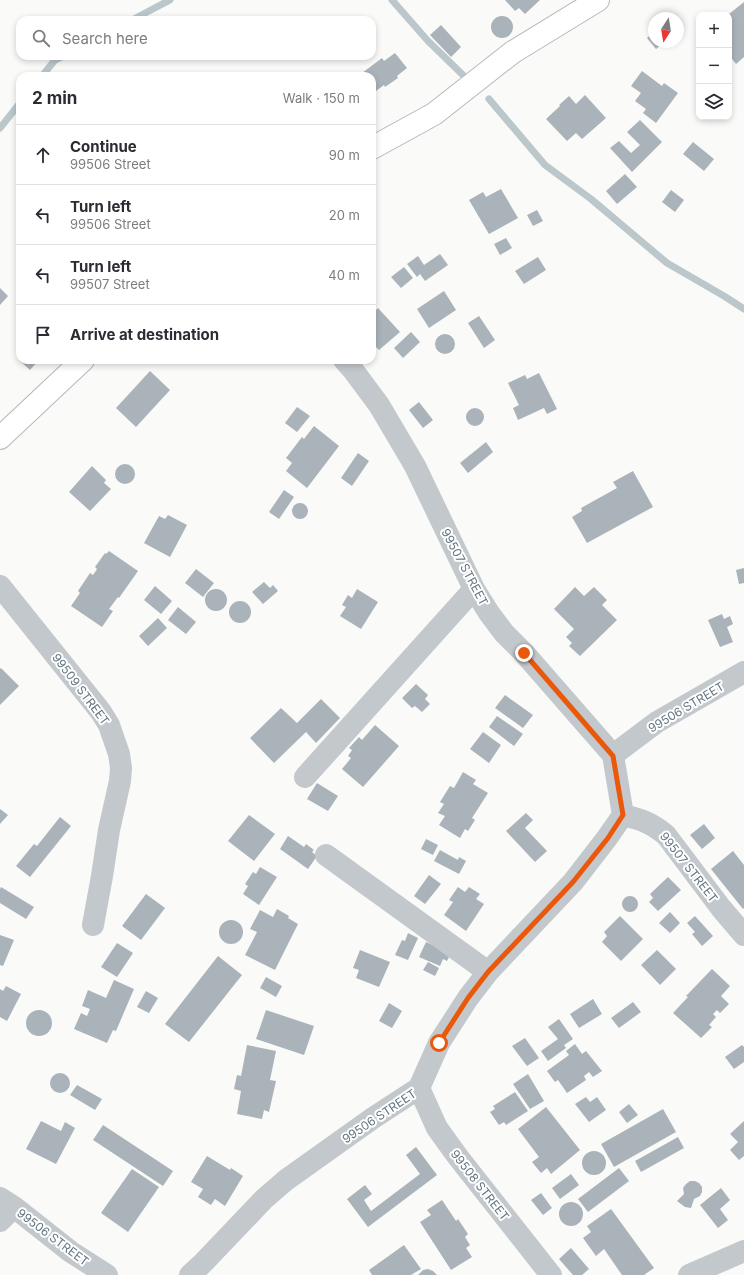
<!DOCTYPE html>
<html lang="en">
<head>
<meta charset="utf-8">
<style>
	:root { --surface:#fff; --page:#f7f7f7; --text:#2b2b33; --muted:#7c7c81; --line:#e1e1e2 }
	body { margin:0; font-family:Inter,sans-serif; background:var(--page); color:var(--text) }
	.controls { position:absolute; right:12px; top:12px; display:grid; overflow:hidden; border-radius:8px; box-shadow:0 2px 6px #0003 }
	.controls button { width:36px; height:36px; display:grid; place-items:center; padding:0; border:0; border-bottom:1px solid var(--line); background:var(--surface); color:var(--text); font:20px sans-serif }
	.compass { position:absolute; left:648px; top:12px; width:36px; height:36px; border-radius:50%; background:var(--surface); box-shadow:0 2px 6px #0003; rotate:192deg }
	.stop { position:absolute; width:12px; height:12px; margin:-9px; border:3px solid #ea580c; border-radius:50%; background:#fff }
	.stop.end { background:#ea580c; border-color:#fff; box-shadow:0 1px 4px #0008 }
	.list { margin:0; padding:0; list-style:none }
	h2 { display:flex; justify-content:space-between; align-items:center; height:52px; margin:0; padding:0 16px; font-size:17px }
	h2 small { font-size:13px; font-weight:400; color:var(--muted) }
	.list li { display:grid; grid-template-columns:26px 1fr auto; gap:12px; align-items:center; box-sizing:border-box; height:60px; padding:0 16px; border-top:1px solid var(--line) }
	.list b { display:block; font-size:15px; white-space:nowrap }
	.list p { margin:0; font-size:13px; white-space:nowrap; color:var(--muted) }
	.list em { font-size:13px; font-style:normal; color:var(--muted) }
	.icon { flex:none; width:22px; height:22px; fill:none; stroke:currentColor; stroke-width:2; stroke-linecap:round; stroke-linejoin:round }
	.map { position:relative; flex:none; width:744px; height:1275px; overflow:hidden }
	.search { position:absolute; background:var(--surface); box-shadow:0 2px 6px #0003; left:16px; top:16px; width:360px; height:44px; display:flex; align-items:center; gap:10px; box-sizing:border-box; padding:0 14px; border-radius:12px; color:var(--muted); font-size:15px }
	.panel { position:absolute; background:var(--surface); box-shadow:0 2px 6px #0003; left:16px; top:72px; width:360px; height:292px; border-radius:12px }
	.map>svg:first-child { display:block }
</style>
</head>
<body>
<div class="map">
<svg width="744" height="1275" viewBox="0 0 744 1275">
	<rect width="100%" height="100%" fill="#fafaf8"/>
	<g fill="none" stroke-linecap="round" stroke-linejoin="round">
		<path stroke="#bbc7cb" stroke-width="7" d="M392 0 428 41 466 78
			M132 20 170 0
			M42 76 55 60 63 56
			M489 99 545 165 591 199 667 263 724 296 744 309
			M0 128 20 103"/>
	</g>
	<path fill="#aab3b9" d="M505 0H540L525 14 519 8 515 11Z
		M744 2V57L736 64 729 55V14Z
		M491 27a11 11 0 1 1 22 0a11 11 0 1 1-22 0Z
		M441 25 461 47 451 57 430 35Z
		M654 32V42H665L656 49 647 38Z
		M395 53 407 68 397 76 398 78 385 87 384 85 372 94V76H358L382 58 384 61Z
		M642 71 662 86 664 83 678 93 656 123 643 113 646 109 635 101 641 93 631 86Z
		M585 95 606 118 582 139 576 133 567 141 546 119 560 106 559 105 569 96 576 104Z
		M640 120 662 142 632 172 610 148 619 141 631 153 640 145 627 132Z
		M693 142 714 159 704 171 683 154Z
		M625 174 637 187 617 204 606 191Z
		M501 189 518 218 489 234 469 200 483 192 486 197Z
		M671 190 684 200 675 212 662 202Z
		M537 210 543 221 533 226 527 215Z
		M506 238 512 248 500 255 494 244Z
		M440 254 448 265 425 281 420 274 417 277 407 264 418 256 424 265Z
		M538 257 546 270 524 284 515 271Z
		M404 267 413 278 401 288 391 277Z
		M0 288 8 296 0 305Z
		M444 291 456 310 429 328 417 309Z
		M378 308 400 332 379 350 372 343V314Z
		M479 316 495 340 484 348 468 323Z
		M411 332 420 342 403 358 394 348Z
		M435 344a10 10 0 1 1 20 0a10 10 0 1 1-20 0Z
		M19 360H39L30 370Z
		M150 371 170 390 136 427 116 408Z
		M539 373 557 409 547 414 544 408 518 420 513 408 519 405 508 383 525 375 527 379Z
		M419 402 433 420 423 428 409 410Z
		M297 407 310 416 297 432 285 423Z
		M466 417a9 9 0 1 1 18 0a9 9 0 1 1-18 0Z
		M314 426 339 446 307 488 286 471 292 463 286 458 302 437 304 439Z
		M486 442 493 452 468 473 460 463Z
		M358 453 369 461 352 486 341 478Z
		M115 474a10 10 0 1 1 20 0a10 10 0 1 1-20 0Z
		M92 466 106 480 104 483 111 489 90 511 69 492Z
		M633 471 653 507 587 543 572 517 582 511 581 508 617 488 613 482Z
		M284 490 294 497 279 519 269 512Z
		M292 511a8 8 0 1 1 16 0a8 8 0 1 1-16 0Z
		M168 515 187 525 170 557 144 543 159 516 165 519Z
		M109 551 138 571 119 598 118 597 109 609 113 611 102 627 71 606 80 593 78 591 90 573 93 575 97 569 95 567 105 553 106 554Z
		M744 568V583L739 584 736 570Z
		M196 569 214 583 203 597 185 583Z
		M264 582 270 588 273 585 278 591 263 604 252 592Z
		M155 586 172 601 161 614 144 600Z
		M575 587 584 596 594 587 607 600 602 605 617 620 580 656 569 646 572 643 566 637 574 629 554 609Z
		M205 600a11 11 0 1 1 22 0a11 11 0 1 1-22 0Z
		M357 589 378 602 361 629 340 616 346 607 342 605 348 595 352 598Z
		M229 612a11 11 0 1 1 22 0a11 11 0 1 1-22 0Z
		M178 607 196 622 186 634 168 620Z
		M722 614 724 619 730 616 733 624 727 627 733 642 720 647 708 620Z
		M158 618 167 628 148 646 139 636Z
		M1 668 19 686 0 705V669Z
		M416 684 428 695 425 699 430 704 422 712 415 706 412 708 402 698Z
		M505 695 533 715 523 728 495 708Z
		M321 699 340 718 316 743 306 732 274 763 250 738 281 708 297 723Z
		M497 716 523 734 514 746 489 727Z
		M375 725 399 746 363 787 342 769 351 758 348 756 352 750 349 748 359 737 362 740Z
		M483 732 501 745 489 763 470 749Z
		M463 772 476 780 473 784 488 793 472 818 475 820 468 831 465 829 460 838 439 825 445 816 438 813 444 804 440 802 450 786 454 788Z
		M317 783 338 796 328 811 307 799Z
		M0 809 8 815 0 824Z
		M526 813 533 820 525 828 547 851 535 862 506 831Z
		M249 815 275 834 254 861 228 841Z
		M60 817 71 826 30 877 16 866 34 844 37 846Z
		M704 824 715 838 702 849 690 835Z
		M288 836 304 847 306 844 314 850 312 852 317 856 308 869 280 849Z
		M426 839 438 845 433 855 421 849Z
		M440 850 458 860 459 857 466 861 459 874 434 861Z
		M733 851 744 865V908L743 909 711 869Z
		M260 867 277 877 259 905 243 894 248 886 245 884 253 872 256 874Z
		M429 875 441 884 425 904 414 896Z
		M668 877 681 890 658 911 649 902 653 898 650 894Z
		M1 887 34 907 26 919 0 903V889Z
		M458 887 465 892 469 887 480 894 476 899 484 904 466 931 444 915 453 902 449 900Z
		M146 894 165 908 141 940 122 926Z
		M622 904a8 8 0 1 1 16 0a8 8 0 1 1-16 0Z
		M277 909 289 916 288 918 298 924 275 970 245 955 257 932 250 929 260 910 273 917Z
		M670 912 680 923 670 933 659 923Z
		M620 916 643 939 621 961 602 942 607 936 604 932Z
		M695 916 713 936 702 946 692 934 695 932 687 923Z
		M219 932a12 12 0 1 1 24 0a12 12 0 1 1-24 0Z
		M408 933 418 938 408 960 395 955 402 940 405 941Z
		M0 935 14 940 3 966 0 965Z
		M426 942 451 953 447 961 443 959 440 966 419 957Z
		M117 943 133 953 117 977 101 967Z
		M360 950 390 962 379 987 356 978 359 970 353 968Z
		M657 950 676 969 660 985 641 965Z
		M218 956 242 975 189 1042 165 1024Z
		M428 962 439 968 435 976 423 970Z
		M712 969 730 986 721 996 729 1004 720 1013 717 1010 713 1014 716 1017 709 1025 712 1027 701 1038 673 1013 688 997 686 996Z
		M266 977 282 986 276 997 260 988Z
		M114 980 134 989 116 1031 113 1030 107 1043 74 1029 81 1013 87 1016 90 1009 82 1006 88 990 106 998Z
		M6 986 21 994 7 1021 0 1017V989L3 991Z
		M146 991 158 998 149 1013 137 1007Z
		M593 999 602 1014 579 1028 570 1014Z
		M633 1002 641 1012 619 1028 611 1018Z
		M389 1003 402 1011 392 1028 379 1021Z
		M26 1023a13 13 0 1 1 26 0a13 13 0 1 1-26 0Z
		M266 1010 314 1026 304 1055 256 1039Z
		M559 1019 573 1039 564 1045 566 1048 548 1061 541 1051 558 1039 548 1027Z
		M525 1038 539 1058 527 1066 512 1046Z
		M575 1044 582 1054 586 1051 602 1071 593 1077 589 1072 584 1076 586 1080 567 1093 558 1080 555 1082 547 1071 569 1055 566 1051Z
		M247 1045 276 1051 270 1080 276 1081 269 1112 264 1110 262 1119 237 1114 241 1091 234 1089 237 1075 241 1076Z
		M742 1045 744 1047V1062L734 1069 725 1057Z
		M50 1083a10 10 0 1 1 20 0a10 10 0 1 1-20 0Z
		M528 1074 544 1101 530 1109 513 1084Z
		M77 1085 102 1099 95 1110 70 1095Z
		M515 1092 528 1111 506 1125 504 1122 499 1125 490 1112 495 1109 493 1106Z
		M586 1097 590 1102 597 1097 606 1110 589 1122 575 1104Z
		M629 1104 638 1115 627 1123 619 1112Z
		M546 1107 580 1150 551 1174 547 1168 541 1173 532 1162 539 1157 518 1129Z
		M663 1109 676 1132 614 1167 601 1144Z
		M41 1121 61 1131 65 1122 75 1128 56 1164 26 1149Z
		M744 1121V1156L739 1160 730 1150 738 1142 730 1134Z
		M103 1125 173 1171 163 1186 93 1140Z
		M678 1137 684 1148 641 1172 635 1161Z
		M416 1147 437 1175 368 1227 347 1199 365 1185 372 1194 364 1200 371 1211 420 1174 406 1155Z
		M582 1163a12 12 0 1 1 24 0a12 12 0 1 1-24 0Z
		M207 1156 230 1170 231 1168 243 1176 225 1206 215 1199 211 1205 198 1197 203 1189 191 1182Z
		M619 1168 629 1181 588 1212 578 1199Z
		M132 1169 159 1187 128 1232 101 1213Z
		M571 1174 579 1185 560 1199 552 1188Z
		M690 1181H695L699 1183 702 1187V1192L700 1196 694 1199 691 1208 685 1207 677 1201 684 1194 683 1188 686 1184Z
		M721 1188 730 1200 720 1209 728 1220 718 1228 700 1205Z
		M541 1193 552 1208 543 1215 531 1200Z
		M442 1200 456 1221 458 1219 468 1234 465 1237 470 1245 466 1248 472 1257 451 1270 420 1222 431 1215 427 1210Z
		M559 1214a12 12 0 1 1 24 0a12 12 0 1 1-24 0Z
		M611 1209 654 1268 644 1275H622L604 1249 596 1256 583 1238 591 1232 587 1226Z
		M404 1245 421 1269 411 1275H372L369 1270Z
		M571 1248 589 1269 582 1275H573L559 1259Z
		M428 1269 433 1271 437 1275H418L423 1270Z"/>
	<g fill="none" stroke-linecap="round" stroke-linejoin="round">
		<defs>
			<path id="secondary" d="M372 148 434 114 513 52 598 0
				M0 438 83 360"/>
		</defs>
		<use href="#secondary" stroke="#b3babf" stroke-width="24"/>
		<path stroke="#c3c8cc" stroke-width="22" d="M344 360 353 370 379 405 415 466 474 589 489 613 504 633 524 653 613 755
			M0 586 101 712 109 725 119 754 121 768 120 781 109 830 102 876 93 925
			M613 755 657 722 744 672
			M305 777 474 589
			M623 815C642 820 650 822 666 835L721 908 744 935
			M326 855 488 972
			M419 1088 437 1128 458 1157 551 1275
			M0 1198 14 1207 71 1252 107 1275
			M0 1221 14 1207
			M190 1275 203 1263 264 1199 286 1180 373 1118 419 1088 439 1043 468 998 488 972 573 882 607 838 623 815 613 755
			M689 1275 744 1251"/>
		<use href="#secondary" stroke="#fff" stroke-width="22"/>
	</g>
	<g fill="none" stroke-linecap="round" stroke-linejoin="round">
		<path stroke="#ea580c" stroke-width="5" d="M439 1043 468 998 488 972 573 882 608 838 623 815 613 756 524 653"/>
	</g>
	<g text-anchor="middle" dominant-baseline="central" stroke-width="4" stroke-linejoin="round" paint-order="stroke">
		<g font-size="12" fill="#657683" stroke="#fff">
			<text transform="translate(465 567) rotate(62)">99507 STREET</text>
			<text transform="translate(81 689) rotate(53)">99509 STREET</text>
			<text transform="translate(686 707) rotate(-31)">99506 STREET</text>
			<text transform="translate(689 867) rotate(52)">99507 STREET</text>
			<text transform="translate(379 1116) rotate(-34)">99506 STREET</text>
			<text transform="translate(480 1185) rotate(52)">99508 STREET</text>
			<text transform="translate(53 1237) rotate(37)">99506 STREET</text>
		</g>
	</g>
</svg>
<div class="controls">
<button>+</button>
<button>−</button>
<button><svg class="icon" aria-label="layers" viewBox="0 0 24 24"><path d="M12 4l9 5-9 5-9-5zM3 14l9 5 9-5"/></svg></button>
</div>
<svg class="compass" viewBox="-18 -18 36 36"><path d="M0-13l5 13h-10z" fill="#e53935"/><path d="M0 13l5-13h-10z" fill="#7c7c81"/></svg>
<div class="stop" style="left:439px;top:1043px"></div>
<div class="stop end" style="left:524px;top:653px"></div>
<div class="search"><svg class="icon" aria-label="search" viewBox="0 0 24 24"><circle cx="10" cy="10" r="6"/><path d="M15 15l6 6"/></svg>Search here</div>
<section class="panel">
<h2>2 min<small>Walk · 150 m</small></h2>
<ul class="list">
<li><svg class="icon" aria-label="ahead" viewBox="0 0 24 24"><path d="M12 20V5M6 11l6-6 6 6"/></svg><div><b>Continue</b><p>99506 Street</p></div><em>90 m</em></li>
<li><svg class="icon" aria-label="left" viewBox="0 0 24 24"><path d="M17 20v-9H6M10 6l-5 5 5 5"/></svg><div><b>Turn left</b><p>99506 Street</p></div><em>20 m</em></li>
<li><svg class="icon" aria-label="left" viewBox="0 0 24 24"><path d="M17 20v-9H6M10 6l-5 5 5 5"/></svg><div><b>Turn left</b><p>99507 Street</p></div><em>40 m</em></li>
<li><svg class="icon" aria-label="arrive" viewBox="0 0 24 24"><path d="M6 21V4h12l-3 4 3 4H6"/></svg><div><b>Arrive at destination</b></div></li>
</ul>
</section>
</div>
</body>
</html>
